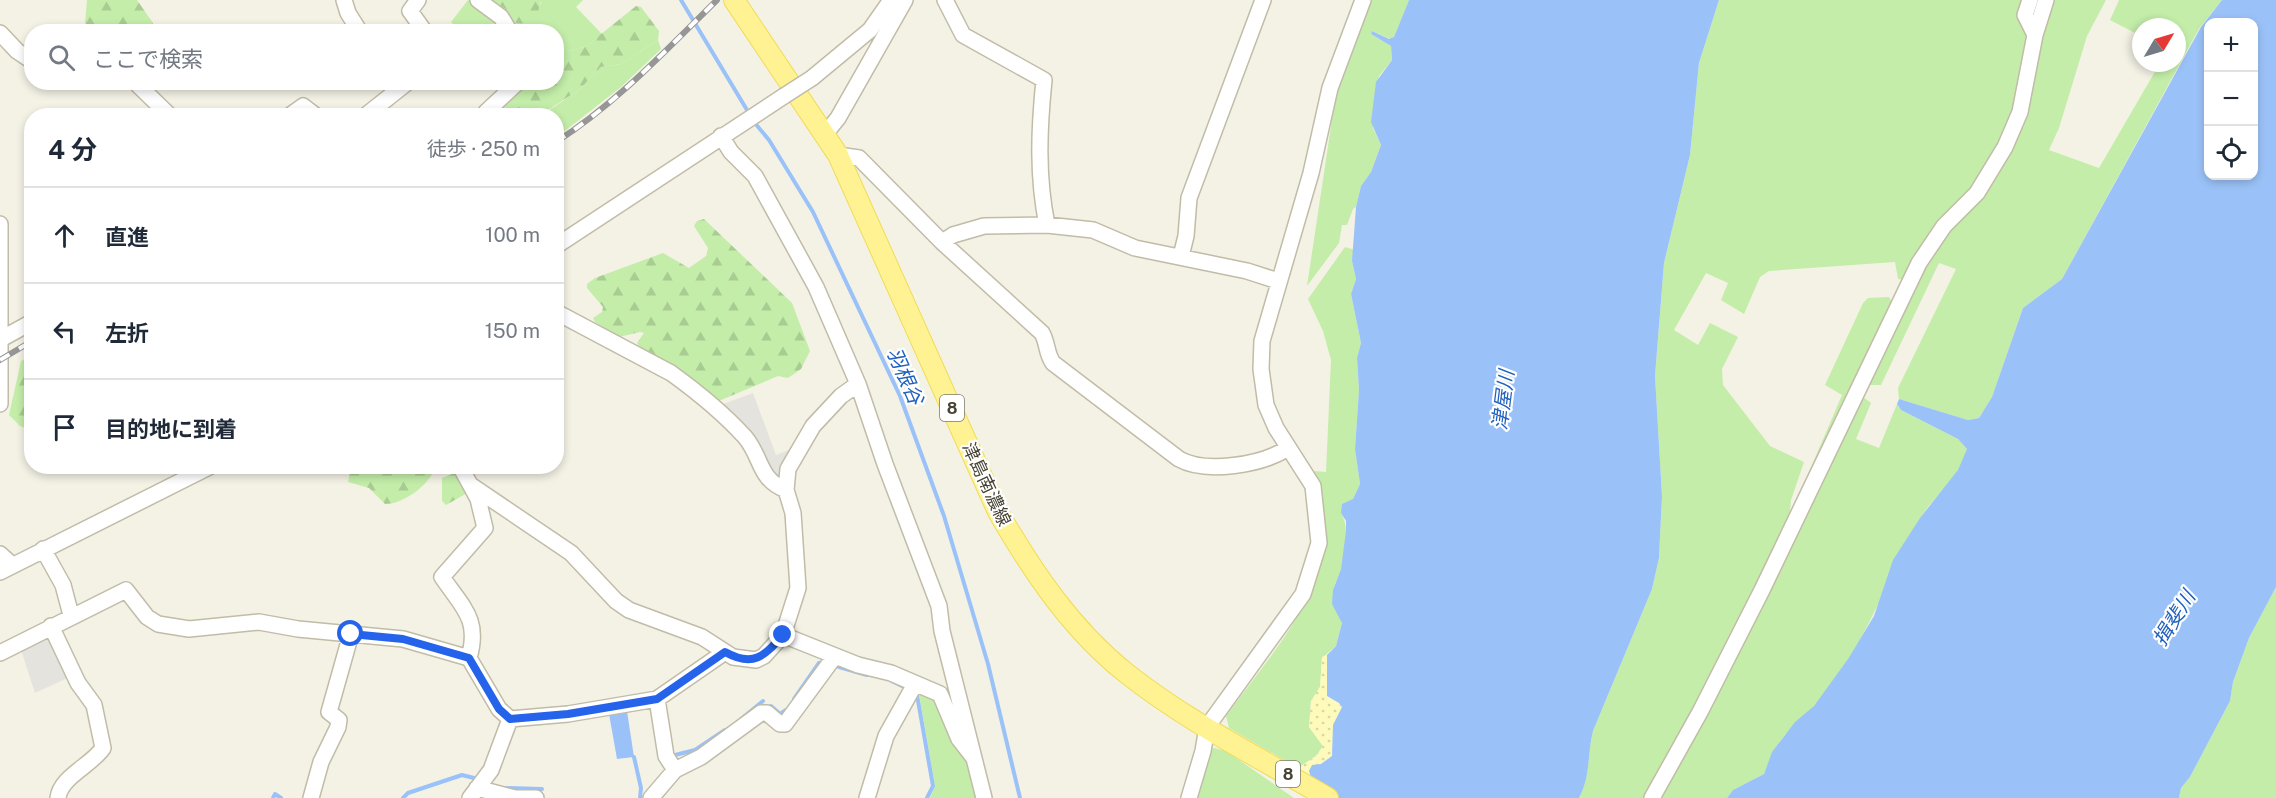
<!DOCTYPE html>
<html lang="ja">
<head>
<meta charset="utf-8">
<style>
	:root { --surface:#fff; --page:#f6f6f7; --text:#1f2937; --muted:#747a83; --line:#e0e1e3 }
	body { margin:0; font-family:"Public Sans","Noto Sans JP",sans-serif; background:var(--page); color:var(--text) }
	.controls { position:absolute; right:18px; top:18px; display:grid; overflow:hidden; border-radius:12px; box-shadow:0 3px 9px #0003 }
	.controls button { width:54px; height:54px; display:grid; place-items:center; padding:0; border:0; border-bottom:2px solid var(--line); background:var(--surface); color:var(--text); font:30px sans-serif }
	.compass { position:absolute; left:2132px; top:18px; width:54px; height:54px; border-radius:50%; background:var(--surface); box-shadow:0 3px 9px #0003; rotate:52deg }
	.stop { position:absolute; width:18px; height:18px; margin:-14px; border:4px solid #2563eb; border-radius:50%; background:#fff }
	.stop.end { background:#2563eb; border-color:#fff; box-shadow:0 2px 6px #0008 }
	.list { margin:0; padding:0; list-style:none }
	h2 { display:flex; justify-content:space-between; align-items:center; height:78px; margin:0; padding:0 24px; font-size:26px }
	h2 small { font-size:20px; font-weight:400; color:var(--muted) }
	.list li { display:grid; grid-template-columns:39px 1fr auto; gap:18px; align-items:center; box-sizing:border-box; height:96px; padding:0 24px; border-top:2px solid var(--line) }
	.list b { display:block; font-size:22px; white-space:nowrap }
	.list em { font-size:20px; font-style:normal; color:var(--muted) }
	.icon { flex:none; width:33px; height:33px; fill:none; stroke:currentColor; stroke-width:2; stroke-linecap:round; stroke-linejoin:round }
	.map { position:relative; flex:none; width:2276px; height:798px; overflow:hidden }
	.search { position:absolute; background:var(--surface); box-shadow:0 3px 9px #0003; left:24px; top:24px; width:540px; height:66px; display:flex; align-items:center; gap:15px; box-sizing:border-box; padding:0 21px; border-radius:24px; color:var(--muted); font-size:22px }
	.panel { position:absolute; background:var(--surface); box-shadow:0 3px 9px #0003; left:24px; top:108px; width:540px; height:366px; border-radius:24px }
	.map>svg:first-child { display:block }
</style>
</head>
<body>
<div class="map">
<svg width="2276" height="798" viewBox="0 0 2276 798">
	<defs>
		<pattern id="forest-firs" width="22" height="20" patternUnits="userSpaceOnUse" patternTransform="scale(1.5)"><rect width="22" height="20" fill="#c3eda9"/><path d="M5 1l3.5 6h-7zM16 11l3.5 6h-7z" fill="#a9cc92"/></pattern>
		<pattern id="sand-dots" width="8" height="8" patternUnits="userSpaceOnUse" patternTransform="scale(1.5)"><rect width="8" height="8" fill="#fdfabc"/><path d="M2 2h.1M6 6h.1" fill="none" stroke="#dad8a2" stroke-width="1.8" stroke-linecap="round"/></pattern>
	</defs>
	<rect width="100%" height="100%" fill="#f4f2e5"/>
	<path fill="#c3eda9" d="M468 0 498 20 506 31H460L451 22Z
		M490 0 507 10 516 23 541 4V0H583L576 7 602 34 585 47 557 53 556 32 516 31Z
		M1372 0H1409L1394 37 1390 39 1372 31 1371 34 1391 46 1392 60 1379 76 1373 128 1381 145 1371 172 1361 186 1356 207 1353 209 1347 225H1342L1339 243 1307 286 1336 93Z
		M1719 0H2024L2030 40 2015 110 2001 144 1973 192 1938 220 1904 280 1898 279 1895 262 1769 271 1760 277 1744 314 1721 300 1728 283 1706 273 1674 330 1698 345 1710 323 1738 337 1722 369 1723 385 1770 446 1804 462 1791 500 1789 520 1755 592 1647 798H1579C1591 776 1587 755 1593 731L1652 589 1659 558 1662 496 1655 376 1664 263 1690 155 1699 63Z
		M2052 0H2106L2087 36 2059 128 2049 150 2099 168 2160 63H2177V27H2141V36L2110 20 2119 0H2222L2200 27 2062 279 2023 308 1992 397 1979 418 1968 420 1899 399 1898 388 1956 269 1939 263 1881 385H1867L1927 261 1949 231 1981 198Z
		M658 40 661 49 621 87 557 137 556 116 549 115 548 111 579 90 601 67 621 64Z
		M1345 247 1355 250 1352 261 1356 279 1351 294 1361 343 1357 358 1359 390 1355 449 1360 484 1353 499 1341 513C1350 527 1345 553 1341 569 1339 577 1334 584 1333 592 1332 607 1339 610 1342 623L1336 646 1322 658 1320 687 1311 701 1309 727 1323 746 1316 756 1298 768 1229 728 1226 716C1280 641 1353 571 1314 471L1326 472 1331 360 1323 331 1308 299Z
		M1889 297 1893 304 1809 481 1806 479 1842 395 1825 385 1863 303 1868 298Z
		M1862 396 1871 403 1856 439 1879 448 1897 404 1901 410 1958 439 1967 449C1962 477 1933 496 1919 520 1894 565 1877 614 1849 658 1839 674 1827 692 1814 706 1789 732 1777 737 1764 774L1733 790 1727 798H1658Z
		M2276 587V798H2179L2181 788 2190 777 2230 701 2233 682 2249 638Z
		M921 691 939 700 958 748 971 768 977 798H930L935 786 919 694Z
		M1210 747 1226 751 1294 798H1195Z"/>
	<path fill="url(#forest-firs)" d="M87 0H137L153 23 148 31H92L85 23Z
		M492 0H541C539 14 532 26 516 23L507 10Z
		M636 6 641 7 659 31 658 40 621 64 601 67 579 90 540 115 494 116 501 104 526 83 556 82 557 53 585 47Z
		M704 219 792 303 810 351 801 369 788 378 778 376 714 403 639 347 637 343 644 333 640 332 619 337 595 322 593 318 602 312 603 307 587 288V284L595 278 663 253 689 268 706 256 708 248 694 226 697 221Z
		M29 357 32 359 31 430 20 426 9 415 21 361Z
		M351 467V466L441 467 435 468C429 485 404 504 385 504L369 488 348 482Z
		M457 472 469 492 446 505 442 501V478Z"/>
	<path fill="url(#sand-dots)" d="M1327 655V696L1339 703 1342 707 1333 725 1332 756 1318 765 1312 779 1298 768 1316 756 1323 746 1309 727 1311 701 1320 687 1322 657Z"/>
	<path fill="#e5e3de" d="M753 393 776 455 792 449 782 478 775 482 718 406Z
		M49 633 72 676 35 693 20 647Z"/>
	<path fill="#9bc2f8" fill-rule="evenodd" d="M1409 0H1719L1699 63 1690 155 1664 263 1655 376 1662 496 1659 558 1652 589 1593 731C1587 755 1591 776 1579 798H1318L1309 771 1312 765 1321 764 1332 756 1333 725 1342 707 1339 703 1327 696V655L1336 646 1342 623 1332 604 1333 590 1341 569 1346 531V521L1341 513 1342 504 1353 499 1360 484 1355 449 1359 390 1357 358 1361 343 1351 294 1356 279 1352 261 1356 207 1361 186 1371 172 1381 145 1371 122 1376 82 1392 60 1391 46 1371 34 1372 31 1389 39 1394 37Z
		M2222 0H2276V587L2249 638 2233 682 2230 701 2190 777 2181 788 2179 798H1727L1733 790 1764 774 1772 752 1795 722 1814 706 1848 659 1874 616 1893 560 1920 518 1958 470 1967 449 1958 439 1901 410 1897 404 1899 399 1968 420 1979 418 1992 397 2023 308 2062 279 2201 27ZM2208 22H2254V176H2208Z
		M627 711 634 757 617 759 609 714Z"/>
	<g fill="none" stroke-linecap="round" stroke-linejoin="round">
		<path stroke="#9bc2f8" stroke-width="4" d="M681 0 750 115
			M754 122 769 140 813 212 900 396 944 516 988 664 1020 798
			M839 667 867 675
			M892 681 902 686
			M917 695 933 786 927 798
			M794 699 819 663 825 662
			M771 706 780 714 786 710
			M741 719 763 701
			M675 755 695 750 725 730
			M634 757 641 788 640 798
			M504 788 542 789
			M273 798 275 794 281 798
			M403 798 408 793 462 775 474 778"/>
		<defs>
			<path id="minor" d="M344 0 348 13 360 32
				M418 0 410 11 425 32
				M478 0 501 17 510 32
				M945 0 963 35 1044 80C1039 129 1037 176 1047 225
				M2030 0 2025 15 2035 35
				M0 33 17 51 32 61
				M812 78 870 30 891 0
				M135 82 170 116
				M289 116 303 106 316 116
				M365 116 408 82
				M487 116 486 112 518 82
				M825 134 838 118 905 0
				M721 136 731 152 755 176 816 287 858 384 885 464 939 606 942 631 984 798
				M838 155 859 158 942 242 953 235 984 226 1047 225 1093 230 1135 248 1247 271 1278 281
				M0 224V404
				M942 242 1042 333C1048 344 1046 353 1053 363L1179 459C1206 474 1262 465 1288 448
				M556 246 784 96
				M1181 256 1186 236 1189 198 1263 0
				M556 312 671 373C696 391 724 414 745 437 762 457 758 479 786 490
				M1 339 32 322
				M460 466 478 499 485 528 442 577C463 608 480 619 469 658L499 709 510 719 568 714 657 699 725 652
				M472 486 571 553 616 601 629 610 702 637 733 657 756 660 764 656 783 635 798 588 793 513 786 490 788 469 813 426 841 396 858 384
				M43 549 63 585 71 615
				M0 554 12 565
				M0 572 211 466
				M51 626 78 683 94 705 103 748C92 765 60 777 58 798
				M783 635 858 665 891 673 940 694 959 739 973 757
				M0 653 126 590 147 617 158 624 189 629 259 622 298 629 403 639 469 658
				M657 699 666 756 675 770
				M477 788 515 798H536
				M311 798 321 762 338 727 339 720 329 712 351 634
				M470 798 491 770 510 719
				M651 798 675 770 701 757 761 713H767L780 724H785L835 656
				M867 798 886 736 915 684
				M1189 798 1203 751 1207 727 1303 594 1319 543 1313 486 1276 428 1266 405 1261 369 1262 341 1311 173 1330 88 1363 0
				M1652 798 1700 712 1762 590 1919 263 1944 226 1977 193 2005 147 2020 112 2035 35 2046 0"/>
			<path id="major" d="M734 0 838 155 998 512C1033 572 1071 629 1126 673 1188 722 1260 758 1328 798"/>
		</defs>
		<use href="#minor" stroke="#c1bca7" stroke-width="18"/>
		<use href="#major" stroke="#f0dc57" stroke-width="22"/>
		<use href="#minor" stroke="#fff" stroke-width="15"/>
		<use href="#major" stroke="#fff293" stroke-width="20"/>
		<defs>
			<path id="rail" d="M556 142C617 103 666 50 717 0
				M0 360 32 341"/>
		</defs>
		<use href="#rail" stroke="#969696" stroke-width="6"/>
		<use href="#rail" stroke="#fff" stroke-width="4" stroke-dasharray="11" stroke-linecap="butt"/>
		<defs>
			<path id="minor-bridge" d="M784 96 812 78"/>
		</defs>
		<use href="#minor-bridge" stroke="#c1bca7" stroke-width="18" stroke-linecap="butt"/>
		<use href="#minor-bridge" stroke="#fff" stroke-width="15"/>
	</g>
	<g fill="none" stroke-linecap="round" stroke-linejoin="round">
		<path stroke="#2563eb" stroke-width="8" d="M351 634 403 639 469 658 499 709 510 719 568 714 657 699 725 652C754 668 764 656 783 635"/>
	</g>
	<g text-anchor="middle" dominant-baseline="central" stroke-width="4.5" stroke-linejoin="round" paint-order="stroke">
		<g fill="#fff" stroke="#7e7b71" stroke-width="1.5">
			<rect x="940" y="395" width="24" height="26" rx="4.5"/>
			<rect x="1276" y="761" width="24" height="26" rx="4.5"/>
		</g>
		<g font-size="16" font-weight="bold" fill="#474334">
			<text x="952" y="408">8</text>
			<text x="1288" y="774">8</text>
		</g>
		<g font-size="18" fill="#474334" stroke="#fff">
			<text transform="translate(987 484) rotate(65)">津島南濃線</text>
		</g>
		<g font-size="20" font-style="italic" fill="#2262be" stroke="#fff">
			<text transform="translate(905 376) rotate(66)">羽根谷</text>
			<text transform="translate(1503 400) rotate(-83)">津屋川</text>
			<text transform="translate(2174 618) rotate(-58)">揖斐川</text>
		</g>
	</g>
</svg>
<div class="controls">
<button>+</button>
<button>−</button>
<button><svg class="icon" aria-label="locate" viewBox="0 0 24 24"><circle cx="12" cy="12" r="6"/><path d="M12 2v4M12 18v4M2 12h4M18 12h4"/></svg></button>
</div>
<svg class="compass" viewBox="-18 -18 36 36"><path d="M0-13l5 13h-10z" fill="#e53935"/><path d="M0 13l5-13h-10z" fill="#747a83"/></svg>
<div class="stop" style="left:351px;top:634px"></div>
<div class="stop end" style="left:783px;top:635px"></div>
<div class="search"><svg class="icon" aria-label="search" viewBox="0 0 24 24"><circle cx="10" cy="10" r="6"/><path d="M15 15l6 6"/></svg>ここで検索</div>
<section class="panel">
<h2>4 分<small>徒歩 · 250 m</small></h2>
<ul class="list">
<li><svg class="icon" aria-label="ahead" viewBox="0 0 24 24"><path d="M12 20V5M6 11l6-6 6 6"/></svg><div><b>直進</b></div><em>100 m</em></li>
<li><svg class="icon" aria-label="left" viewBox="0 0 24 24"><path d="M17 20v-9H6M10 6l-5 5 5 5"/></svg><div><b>左折</b></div><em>150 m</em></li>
<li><svg class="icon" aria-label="arrive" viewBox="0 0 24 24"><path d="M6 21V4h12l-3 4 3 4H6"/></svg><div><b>目的地に到着</b></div></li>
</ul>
</section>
</div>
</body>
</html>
